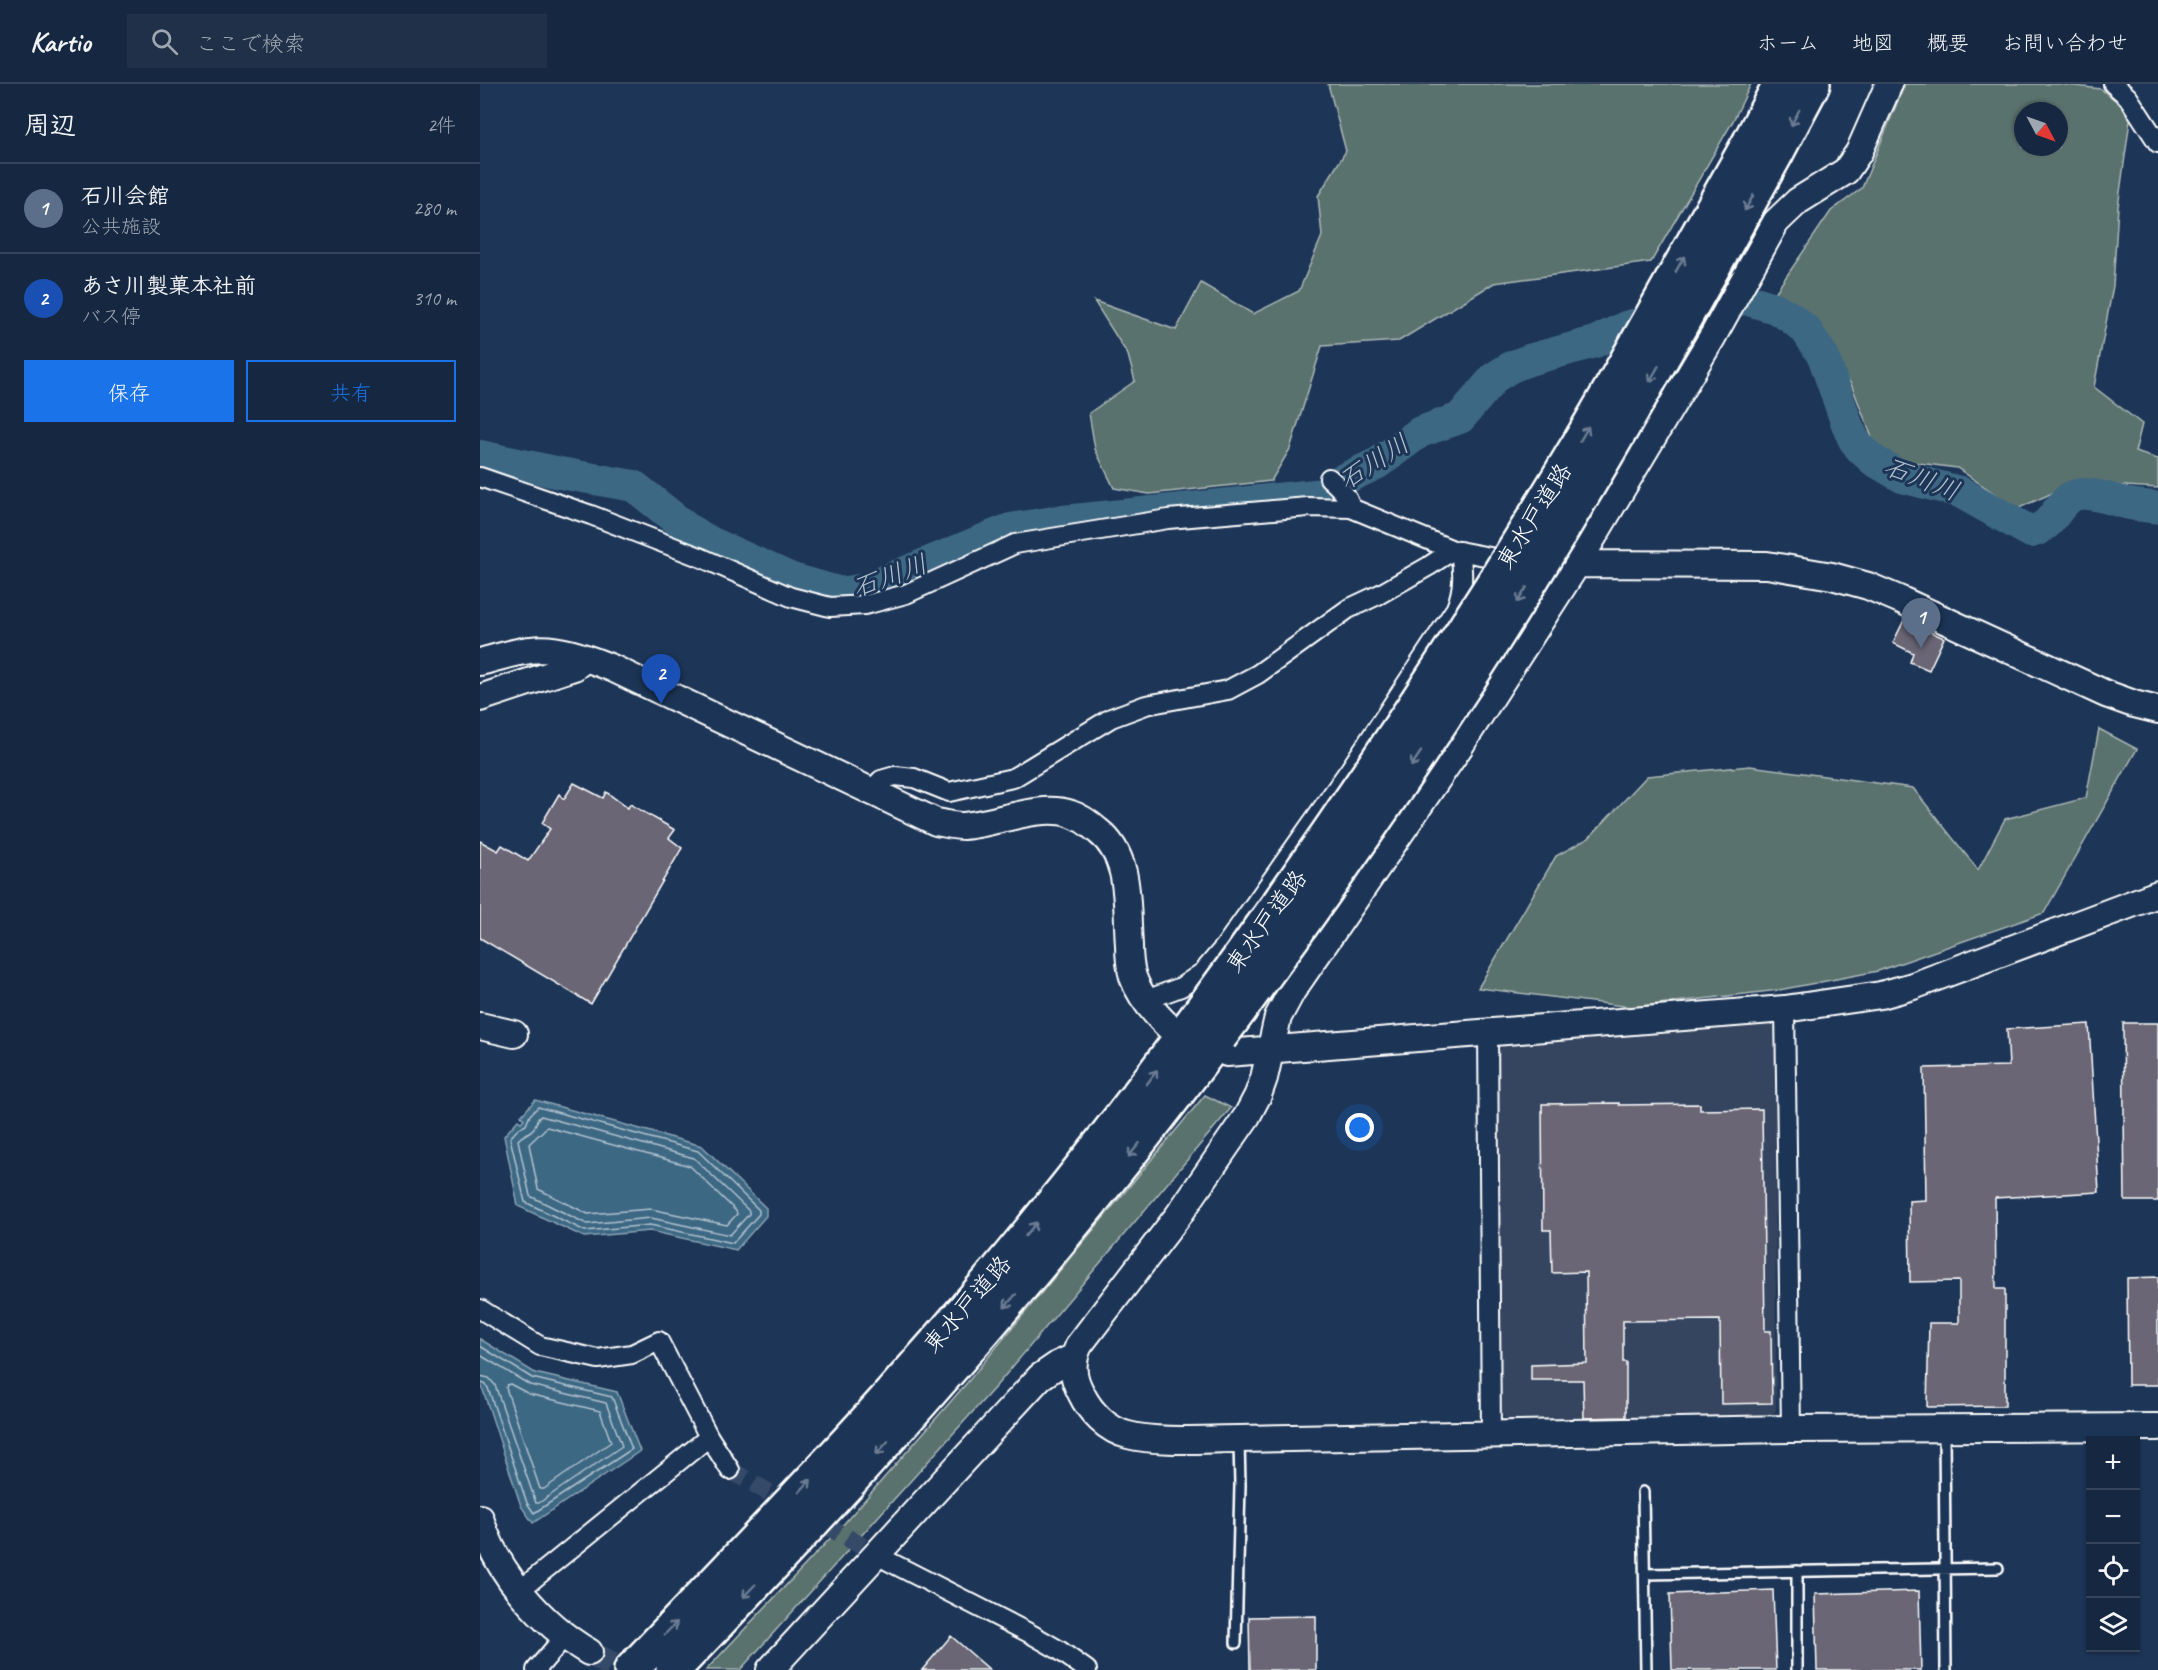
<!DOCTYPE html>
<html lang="ja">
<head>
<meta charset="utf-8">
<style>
	:root { --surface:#162841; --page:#1f3048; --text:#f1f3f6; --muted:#9ea6b1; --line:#35445a; --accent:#1a73e8 }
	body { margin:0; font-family:Caveat,"Klee One",sans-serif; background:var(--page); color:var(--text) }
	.controls { position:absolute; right:18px; bottom:18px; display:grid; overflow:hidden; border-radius:0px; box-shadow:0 2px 4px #0004 }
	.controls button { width:54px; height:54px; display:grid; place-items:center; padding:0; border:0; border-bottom:2px solid var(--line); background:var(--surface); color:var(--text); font:30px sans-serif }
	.compass { position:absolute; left:1534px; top:18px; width:54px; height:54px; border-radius:50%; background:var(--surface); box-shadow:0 2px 4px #0004; rotate:131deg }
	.you { position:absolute; left:880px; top:1044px; width:21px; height:21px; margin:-15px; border:4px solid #fff; border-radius:50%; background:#1a73e8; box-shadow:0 0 0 9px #1a73e833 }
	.badge { display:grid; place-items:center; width:39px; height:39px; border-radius:50%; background:var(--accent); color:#fff; font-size:20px; font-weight:700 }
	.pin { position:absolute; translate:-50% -50px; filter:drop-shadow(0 2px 3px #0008) }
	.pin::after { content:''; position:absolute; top:32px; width:21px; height:18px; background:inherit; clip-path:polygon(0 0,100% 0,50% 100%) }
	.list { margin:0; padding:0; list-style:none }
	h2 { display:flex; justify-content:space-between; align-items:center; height:78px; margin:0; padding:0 24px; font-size:26px }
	h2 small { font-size:20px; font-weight:400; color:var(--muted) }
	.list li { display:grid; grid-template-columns:39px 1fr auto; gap:18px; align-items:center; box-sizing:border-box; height:90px; padding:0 24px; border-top:2px solid var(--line) }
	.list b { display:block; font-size:22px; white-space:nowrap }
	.list p { margin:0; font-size:20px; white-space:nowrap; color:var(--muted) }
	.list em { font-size:20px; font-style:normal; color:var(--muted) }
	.actions { display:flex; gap:12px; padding:18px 24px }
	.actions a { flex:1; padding:14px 0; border:2px solid var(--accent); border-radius:0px; text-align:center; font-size:21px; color:var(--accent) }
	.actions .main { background:var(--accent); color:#fff }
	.icon { flex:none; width:33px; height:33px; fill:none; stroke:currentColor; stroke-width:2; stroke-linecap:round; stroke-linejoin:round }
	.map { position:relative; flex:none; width:1678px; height:1586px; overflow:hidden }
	header { display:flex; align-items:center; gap:36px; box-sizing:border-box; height:84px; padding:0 30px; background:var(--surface); border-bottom:2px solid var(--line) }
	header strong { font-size:28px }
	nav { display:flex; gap:33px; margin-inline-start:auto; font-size:21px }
	.search { width:420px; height:54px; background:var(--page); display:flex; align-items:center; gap:15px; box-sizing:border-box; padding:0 21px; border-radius:0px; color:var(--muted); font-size:22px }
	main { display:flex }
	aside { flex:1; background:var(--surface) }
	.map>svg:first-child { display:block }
</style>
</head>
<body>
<header>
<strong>Kartio</strong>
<div class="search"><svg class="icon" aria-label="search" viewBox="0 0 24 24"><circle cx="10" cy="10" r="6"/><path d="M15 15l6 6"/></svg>ここで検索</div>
<nav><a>ホーム</a><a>地図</a><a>概要</a><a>お問い合わせ</a></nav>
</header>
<main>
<aside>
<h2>周辺<small>2件</small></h2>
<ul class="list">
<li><span class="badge" style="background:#5c6f8a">1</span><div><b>石川会館</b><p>公共施設</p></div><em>280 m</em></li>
<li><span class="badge" style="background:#1a4fb4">2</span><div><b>あさ川製菓本社前</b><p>バス停</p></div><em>310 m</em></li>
</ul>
<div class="actions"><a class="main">保存</a><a>共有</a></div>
</aside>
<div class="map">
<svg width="1678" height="1586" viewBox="0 0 1678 1586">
	<rect width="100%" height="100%" fill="#1d3557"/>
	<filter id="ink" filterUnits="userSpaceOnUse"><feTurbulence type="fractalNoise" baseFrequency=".0167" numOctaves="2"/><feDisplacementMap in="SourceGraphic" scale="12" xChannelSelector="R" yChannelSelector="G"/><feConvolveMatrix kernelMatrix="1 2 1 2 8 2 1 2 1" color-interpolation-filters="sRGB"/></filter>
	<g filter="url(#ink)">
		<path fill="#344460" d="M1282 935 1295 942 1296 1326 1287 1337 1032 1340 1022 1331 1015 971 1026 958Z"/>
		<path fill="#5a726e" stroke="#acb8b6" stroke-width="1.5" fill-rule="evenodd" d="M848 0H1271L1253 37 1171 178 1014 199 919 257 842 262 810 365 791 397 669 410 634 404 615 365 609 329 655 297 648 271 614 217 696 246 721 199 773 230 819 207 842 152 838 112 866 67Z
			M1425 0H1578L1621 5 1651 29 1638 123 1633 202 1614 303 1662 340 1655 368 1678 375V404L1630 401 1579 406 1537 425 1477 384 1400 374 1371 300 1295 209 1351 127 1382 104ZM1543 27H1579V63H1543Z
			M1619 645 1657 665 1564 829 1398 887 1299 906 1152 923 998 904 1076 772 1109 754 1167 692 1270 682 1433 704 1498 786 1525 735 1606 714Z
			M725 1011 751 1024 517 1301 260 1586H226L361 1443 486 1300Z"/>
		<path fill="#3d6784" stroke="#8ba4b5" stroke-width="1.5" d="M55 1016 222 1062 286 1124V1132L256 1166 170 1147 104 1153 38 1122 24 1052 38 1036 41 1038 44 1035 41 1032Z
			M0 1255 55 1289 137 1308 160 1367 53 1439 41 1422 0 1297Z"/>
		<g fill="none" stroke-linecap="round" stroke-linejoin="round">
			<path stroke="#b1c2ce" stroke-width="1.5" d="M58 1023 218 1067 279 1126V1130L253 1159 170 1141 105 1147 45 1118 30 1054 38 1045 46 1041 50 1031Z
				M61 1032 214 1074 269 1127V1130L250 1151 171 1134 107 1140 50 1112 38 1056C43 1050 49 1050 54 1044 57 1039 56 1035 61 1032Z
				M67 1043 210 1082 256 1127 257 1130 247 1141 171 1125 108 1130 58 1105 49 1060Z
				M0 1262 52 1294 132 1313 152 1365 54 1429 47 1419 8 1304 5 1300 0 1299
				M0 1271 50 1301 126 1319 142 1362 59 1419H56L15 1301 9 1294 0 1292
				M30 1300 49 1310 120 1327 131 1358 64 1405H60L26 1304 27 1301Z"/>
			<path stroke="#3d6784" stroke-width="32" d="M0 372 80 389 154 402 209 446 230 458 312 495 361 509 385 505 515 451 530 445 574 438 845 410 862 396 898 379 940 348 980 334 1015 293 1031 283 1049 276 1115 258 1148 242 1265 215 1295 224 1310 233 1326 246 1343 272 1368 343 1374 356 1381 365 1393 376 1422 393 1480 408 1551 448C1572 442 1573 428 1588 415 1601 403 1635 417 1650 420 1659 422 1669 422 1678 424"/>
		</g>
		<path fill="#6a6675" stroke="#fff" stroke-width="1.5" d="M1424 536 1464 554 1449 586 1430 578 1433 569 1413 559Z
			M94 699 123 714 126 708 148 724 150 720 195 746 189 754 202 764 111 920 0 854V757L18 767 22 761 48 777 70 745 62 739 79 710 84 715Z
			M1643 939H1678V1117H1645Z
			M1609 940 1619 1108 1515 1114 1516 1205H1525V1322L1447 1323 1449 1239H1479V1197L1430 1198 1429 1117 1446 1116 1444 984 1529 982 1527 945Z
			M1139 1019V1021L1220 1020V1026L1282 1025 1285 1247H1291L1292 1319 1241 1320 1240 1236 1143 1237V1278H1146V1333L1104 1334 1103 1296H1051V1281L1107 1279 1106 1188 1072 1189 1071 1146H1063L1062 1020Z
			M1678 1193V1301H1648L1647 1194Z
			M1293 1506 1296 1586H1192L1190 1510Z
			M1439 1507 1441 1586H1337L1335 1510Z
			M836 1532V1586H770L769 1533Z
			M471 1552 510 1586H442Z"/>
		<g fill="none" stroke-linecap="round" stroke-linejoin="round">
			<path stroke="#344968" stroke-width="18" stroke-dasharray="18 9" stroke-linecap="butt" d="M250 1386 404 1475"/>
			<path stroke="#344968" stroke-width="26" stroke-dasharray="26 13" stroke-linecap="butt" d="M109 1568 141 1586"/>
			<defs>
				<path id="lane" d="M1464 1347 1466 1586
					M1163 1408 1166 1586
					M1317 1487V1586
					M1165 1490 1518 1484
					M756 1559 760 1401 759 1357"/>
				<path id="street" d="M1633 0 1648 13 1678 59
					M0 393 111 431 222 474 311 513 350 523 385 521 426 510 535 460 688 435 828 423 871 424 973 466 1026 476 1097 480
					M849 394C859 403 867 410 871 424
					M390 708 401 696 415 692 434 694 469 708 533 694 631 634 666 621 748 606 778 590 868 525 900 510 949 482 973 466
					M666 916 701 903 723 888 745 862 870 685 976 524C984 503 983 488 980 467
					M1305 925 1311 1345
					M1008 949 1011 1351
					M0 1225 60 1262 118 1275 152 1270 179 1257 229 1353 250 1386
					M408 1477 551 1550 579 1566 607 1586
					M40 1506 229 1353
					M56 1586 85 1552"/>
				<path id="secondary" d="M1409 0 1379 68 1366 87 1318 117 1296 138 1233 252 1097 480 980 662 812 907 798 933 784 994 778 1011 767 1032 698 1132 599 1261C591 1279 592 1292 601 1309 610 1328 627 1346 648 1351 679 1359 726 1355 759 1355L1311 1345 1678 1343
					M1097 480 1287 481 1352 492 1388 502 1421 516 1626 610 1654 620 1678 626
					M0 578C16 574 33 568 50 566 78 562 107 574 132 584L456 738C464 739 474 742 483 742 515 740 560 719 591 730 601 733 610 740 618 747 652 773 646 822 649 861 649 871 650 883 653 893 660 913 675 930 690 944
					M0 614 94 583 106 574
					M0 942 34 950
					M747 969 1305 925 1401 911 1433 902 1678 810
					M0 1434C16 1488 61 1540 109 1568
					M290 1586 560 1293 579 1280 594 1273"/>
				<path id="highway" d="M1270 57 1300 0
					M1297 68 1333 0
					M151 1586C236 1497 322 1408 405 1316 513 1196 615 1070 711 940
					M193 1586C387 1385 573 1177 740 953"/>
			</defs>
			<use href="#lane" stroke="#fff" stroke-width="14"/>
			<use href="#street" stroke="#fff" stroke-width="22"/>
			<use href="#secondary" stroke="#fff" stroke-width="30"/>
			<use href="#highway" stroke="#fff" stroke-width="38"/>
			<use href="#lane" stroke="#1d3557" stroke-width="9"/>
			<use href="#street" stroke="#1d3557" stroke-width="18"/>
			<use href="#secondary" stroke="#1d3557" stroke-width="26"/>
			<use href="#highway" stroke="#1d3557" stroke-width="33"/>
			<defs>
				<path id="highway-bridge" d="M711 940C851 751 982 556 1102 354 1160 256 1214 156 1270 57
					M740 953C827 836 910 717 989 595 1100 424 1199 246 1297 68"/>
			</defs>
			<use href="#highway-bridge" stroke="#fff" stroke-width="38" stroke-linecap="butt"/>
			<use href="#highway-bridge" stroke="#1d3557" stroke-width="33"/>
		</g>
		<defs><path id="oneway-shaft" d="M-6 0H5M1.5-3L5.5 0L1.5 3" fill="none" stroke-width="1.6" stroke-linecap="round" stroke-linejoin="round" transform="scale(1.5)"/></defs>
		<g stroke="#6c7c92">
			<use href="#oneway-shaft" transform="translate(1315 34) rotate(118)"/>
			<use href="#oneway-shaft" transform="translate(1269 119) rotate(119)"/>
			<use href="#oneway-shaft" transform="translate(1200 180) rotate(-61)"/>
			<use href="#oneway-shaft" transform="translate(1174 290) rotate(120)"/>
			<use href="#oneway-shaft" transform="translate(1104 350) rotate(-60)"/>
			<use href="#oneway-shaft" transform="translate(1042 511) rotate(122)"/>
			<use href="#oneway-shaft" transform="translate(936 675) rotate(124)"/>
			<use href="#oneway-shaft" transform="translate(672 993) rotate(-54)"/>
			<use href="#oneway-shaft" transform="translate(654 1066) rotate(129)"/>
			<use href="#oneway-shaft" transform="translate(551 1145) rotate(-51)"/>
			<use href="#oneway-shaft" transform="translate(530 1217) rotate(131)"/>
			<use href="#oneway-shaft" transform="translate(402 1364) rotate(132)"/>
			<use href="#oneway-shaft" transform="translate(325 1402) rotate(-47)"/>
			<use href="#oneway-shaft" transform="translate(269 1507) rotate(134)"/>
			<use href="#oneway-shaft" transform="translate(191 1544) rotate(-46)"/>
		</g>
	</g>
	<g text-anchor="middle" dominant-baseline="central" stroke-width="6" stroke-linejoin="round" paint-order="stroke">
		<g font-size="24" fill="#fff" stroke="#1d3557">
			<text transform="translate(1054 432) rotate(-58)">東水戸道路</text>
			<text transform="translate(786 837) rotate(-54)">東水戸道路</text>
			<text transform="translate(487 1220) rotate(-49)">東水戸道路</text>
		</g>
		<g font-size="26" font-style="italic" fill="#b1c2ce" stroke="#1d3557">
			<text transform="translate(894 378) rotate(-33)">石川川</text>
			<text transform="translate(1442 395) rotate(21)">石川川</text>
			<text transform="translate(410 492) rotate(-20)">石川川</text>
		</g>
	</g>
</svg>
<div class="controls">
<button>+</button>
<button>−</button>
<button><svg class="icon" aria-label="locate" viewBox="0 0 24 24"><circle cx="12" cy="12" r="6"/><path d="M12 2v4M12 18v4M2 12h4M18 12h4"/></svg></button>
<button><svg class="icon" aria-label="layers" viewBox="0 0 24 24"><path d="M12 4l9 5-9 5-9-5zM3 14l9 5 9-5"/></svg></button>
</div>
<svg class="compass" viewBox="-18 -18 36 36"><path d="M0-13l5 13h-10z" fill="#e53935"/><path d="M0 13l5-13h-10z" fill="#9ea6b1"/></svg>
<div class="you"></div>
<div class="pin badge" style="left:1441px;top:564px;background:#5c6f8a">1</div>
<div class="pin badge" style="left:181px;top:620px;background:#1a4fb4">2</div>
</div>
</main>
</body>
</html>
